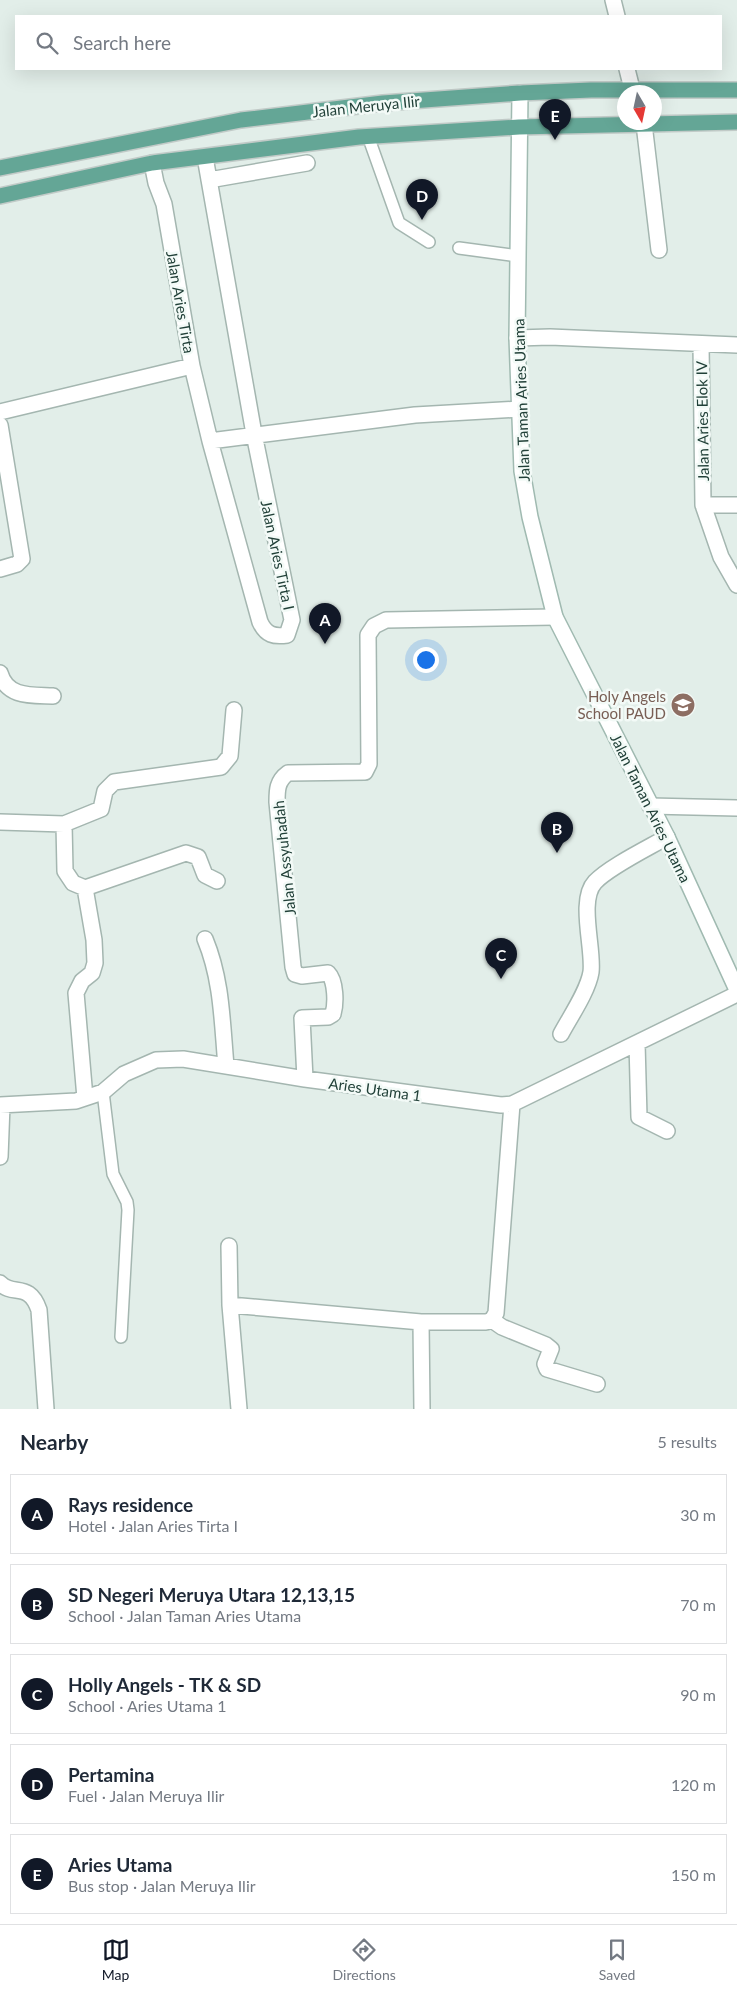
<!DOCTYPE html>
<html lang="en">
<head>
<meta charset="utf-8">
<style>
	:root { --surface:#fff; --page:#f2f2f3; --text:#1f2937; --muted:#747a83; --line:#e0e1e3; --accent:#111827 }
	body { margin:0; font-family:Lato,sans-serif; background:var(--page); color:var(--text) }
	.compass { position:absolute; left:617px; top:85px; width:45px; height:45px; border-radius:50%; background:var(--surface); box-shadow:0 5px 20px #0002; rotate:171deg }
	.you { position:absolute; left:425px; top:659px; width:18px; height:18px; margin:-12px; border:4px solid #fff; border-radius:50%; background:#1a73e8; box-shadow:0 0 0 8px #1a73e833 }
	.badge { display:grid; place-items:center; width:32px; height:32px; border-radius:50%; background:var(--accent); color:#fff; font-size:16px; font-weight:700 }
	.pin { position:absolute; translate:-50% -41px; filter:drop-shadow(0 1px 2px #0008) }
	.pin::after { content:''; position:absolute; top:26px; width:18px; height:15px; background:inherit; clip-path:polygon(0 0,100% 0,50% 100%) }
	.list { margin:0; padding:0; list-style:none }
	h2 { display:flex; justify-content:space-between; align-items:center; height:65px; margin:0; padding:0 20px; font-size:21px }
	h2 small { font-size:16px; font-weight:400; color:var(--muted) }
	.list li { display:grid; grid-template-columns:32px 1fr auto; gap:15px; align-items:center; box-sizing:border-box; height:80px; margin:0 10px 10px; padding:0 10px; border:1px solid var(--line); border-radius:0px }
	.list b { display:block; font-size:19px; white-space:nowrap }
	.list p { margin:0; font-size:16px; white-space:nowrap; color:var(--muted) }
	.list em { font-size:16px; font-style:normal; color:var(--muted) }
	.icon { flex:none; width:28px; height:28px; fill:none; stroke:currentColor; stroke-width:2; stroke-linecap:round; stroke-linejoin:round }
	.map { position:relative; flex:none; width:737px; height:1409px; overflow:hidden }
	.search { position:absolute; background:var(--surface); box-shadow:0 5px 20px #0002; left:15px; right:15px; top:15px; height:55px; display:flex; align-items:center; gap:12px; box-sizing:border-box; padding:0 18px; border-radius:0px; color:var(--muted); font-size:19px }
	.sheet { height:515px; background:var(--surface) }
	nav { display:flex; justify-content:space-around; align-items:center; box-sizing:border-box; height:70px; border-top:1px solid var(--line); background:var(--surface); font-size:14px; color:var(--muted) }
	nav a { display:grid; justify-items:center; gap:2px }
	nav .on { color:var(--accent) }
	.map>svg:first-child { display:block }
</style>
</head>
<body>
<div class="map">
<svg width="737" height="1409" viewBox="0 0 737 1409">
	<rect width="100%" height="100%" fill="#e2eee9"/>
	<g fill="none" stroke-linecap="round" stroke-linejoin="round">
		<defs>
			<path id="lane" d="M368 136 399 223 429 242
				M459 248 518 256
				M103 1092 113 1174 127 1202 128 1210 121 1337"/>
			<path id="street" d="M613 0 617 16
				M627 69 632 89
				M644 124 659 250
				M152 163 156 183 164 204 192 366 210 441 260 622C266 635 274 637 287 635L292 620 254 434 205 157
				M209 180 307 163
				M517 338 550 337 737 345
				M701 344 703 505 721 557 737 585
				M0 412 192 366
				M0 425 22 559 17 564 0 569
				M210 441 415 415 520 409
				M703 505H737
				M0 673C7 698 32 695 53 696
				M650 806 737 808
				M0 822 64 824
				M85 888 186 853 198 857 205 875 217 881
				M205 939C222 980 222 1022 226 1066
				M561 1034C570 1017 588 991 591 972 594 949 578 900 595 882 609 867 648 848 667 837
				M637 1043 639 1117 667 1131
				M305 1079 302 1018 328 1017 333 1014C336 1004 336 981 328 973L302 976 295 974 293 967 277 802C277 790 277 781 288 773L365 772 369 764 368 635 374 626 386 620 555 617
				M85 1098 76 993 82 981 92 973 95 963 94 940 85 888 73 883 65 871 64 824 101 809 105 791 114 782 221 767 230 756 234 710
				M0 1105 76 1101 103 1092 124 1074 156 1060 183 1059 305 1079 501 1105 512 1104 737 994
				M0 1157 2 1105
				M229 1246 230 1305 239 1409
				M0 1283C13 1297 29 1281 39 1310L46 1409
				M230 1305 421 1322
				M492 1320 502 1327 546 1345 551 1349 545 1364 547 1369 597 1384
				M422 1409 421 1322H486L492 1320 496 1313 512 1104"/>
			<path id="secondary" d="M520 93 517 338 522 471 530 517 555 617 667 837 737 990"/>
			<path id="primary" d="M0 168 241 120 383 103 520 93 591 90H737
				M0 196 152 163 359 137 519 127 737 122"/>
		</defs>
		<use href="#lane" stroke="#a4b6b0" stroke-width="14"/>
		<use href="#street" stroke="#a4b6b0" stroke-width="18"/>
		<use href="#secondary" stroke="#a0bab1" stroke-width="18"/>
		<use href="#primary" stroke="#c1cac7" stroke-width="18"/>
		<use href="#lane" stroke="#fff" stroke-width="11"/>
		<use href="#street" stroke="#fff" stroke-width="15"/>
		<use href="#secondary" stroke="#fff" stroke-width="15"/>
		<use href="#primary" stroke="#64a696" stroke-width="15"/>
	</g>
	<defs>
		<symbol id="school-disc" viewBox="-11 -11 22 22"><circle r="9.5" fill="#8d6e63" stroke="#f3faf7"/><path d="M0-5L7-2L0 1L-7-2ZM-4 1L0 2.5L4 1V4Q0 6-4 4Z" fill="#fff"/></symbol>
	</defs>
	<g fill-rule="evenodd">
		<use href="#school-disc" x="669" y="691" width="28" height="28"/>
	</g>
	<g text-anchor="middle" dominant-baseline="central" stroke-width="5" stroke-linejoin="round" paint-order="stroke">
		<g font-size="15" fill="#214038" stroke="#f3faf7">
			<text transform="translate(366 106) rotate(-6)">Jalan Meruya Ilir</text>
			<text transform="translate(181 302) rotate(80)">Jalan Aries Tirta</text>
			<text transform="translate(521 400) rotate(-92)">Jalan Taman Aries Utama</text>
			<text transform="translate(702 421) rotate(-91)">Jalan Aries Elok IV</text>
			<text transform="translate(278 555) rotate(78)">Jalan Aries Tirta I</text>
			<text transform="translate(651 808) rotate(64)">Jalan Taman Aries Utama</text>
			<text transform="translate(284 858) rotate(-96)">Jalan Assyuhadah</text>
			<text transform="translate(375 1089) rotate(8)">Aries Utama 1</text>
		</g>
		<g font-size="15" fill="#785e54" stroke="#f3faf7" text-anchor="end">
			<text x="666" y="696">Holy Angels<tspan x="666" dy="17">School PAUD</tspan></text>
		</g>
	</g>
</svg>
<svg class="compass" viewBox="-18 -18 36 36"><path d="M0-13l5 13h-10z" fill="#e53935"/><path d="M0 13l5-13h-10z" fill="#747a83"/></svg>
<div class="you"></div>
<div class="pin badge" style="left:325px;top:644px">A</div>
<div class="pin badge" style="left:557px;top:853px">B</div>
<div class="pin badge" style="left:501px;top:979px">C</div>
<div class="pin badge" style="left:422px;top:220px">D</div>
<div class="pin badge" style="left:555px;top:140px">E</div>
<div class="search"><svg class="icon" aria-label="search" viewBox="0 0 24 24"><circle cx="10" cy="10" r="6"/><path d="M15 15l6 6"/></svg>Search here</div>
</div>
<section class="sheet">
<h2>Nearby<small>5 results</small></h2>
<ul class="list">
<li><span class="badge">A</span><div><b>Rays residence</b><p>Hotel · Jalan Aries Tirta I</p></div><em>30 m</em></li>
<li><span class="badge">B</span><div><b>SD Negeri Meruya Utara 12,13,15</b><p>School · Jalan Taman Aries Utama</p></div><em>70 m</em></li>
<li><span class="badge">C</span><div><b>Holly Angels - TK &amp; SD</b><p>School · Aries Utama 1</p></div><em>90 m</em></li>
<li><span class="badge">D</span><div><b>Pertamina</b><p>Fuel · Jalan Meruya Ilir</p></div><em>120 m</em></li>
<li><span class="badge">E</span><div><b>Aries Utama</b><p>Bus stop · Jalan Meruya Ilir</p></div><em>150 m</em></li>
</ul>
</section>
<nav>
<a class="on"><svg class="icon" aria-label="map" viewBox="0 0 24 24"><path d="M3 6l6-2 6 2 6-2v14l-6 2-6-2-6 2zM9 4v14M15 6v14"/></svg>Map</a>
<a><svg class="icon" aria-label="directions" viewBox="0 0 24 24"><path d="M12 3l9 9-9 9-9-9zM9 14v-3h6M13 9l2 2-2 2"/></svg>Directions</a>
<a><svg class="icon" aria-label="saved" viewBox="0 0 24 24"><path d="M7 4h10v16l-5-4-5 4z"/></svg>Saved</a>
</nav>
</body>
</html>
